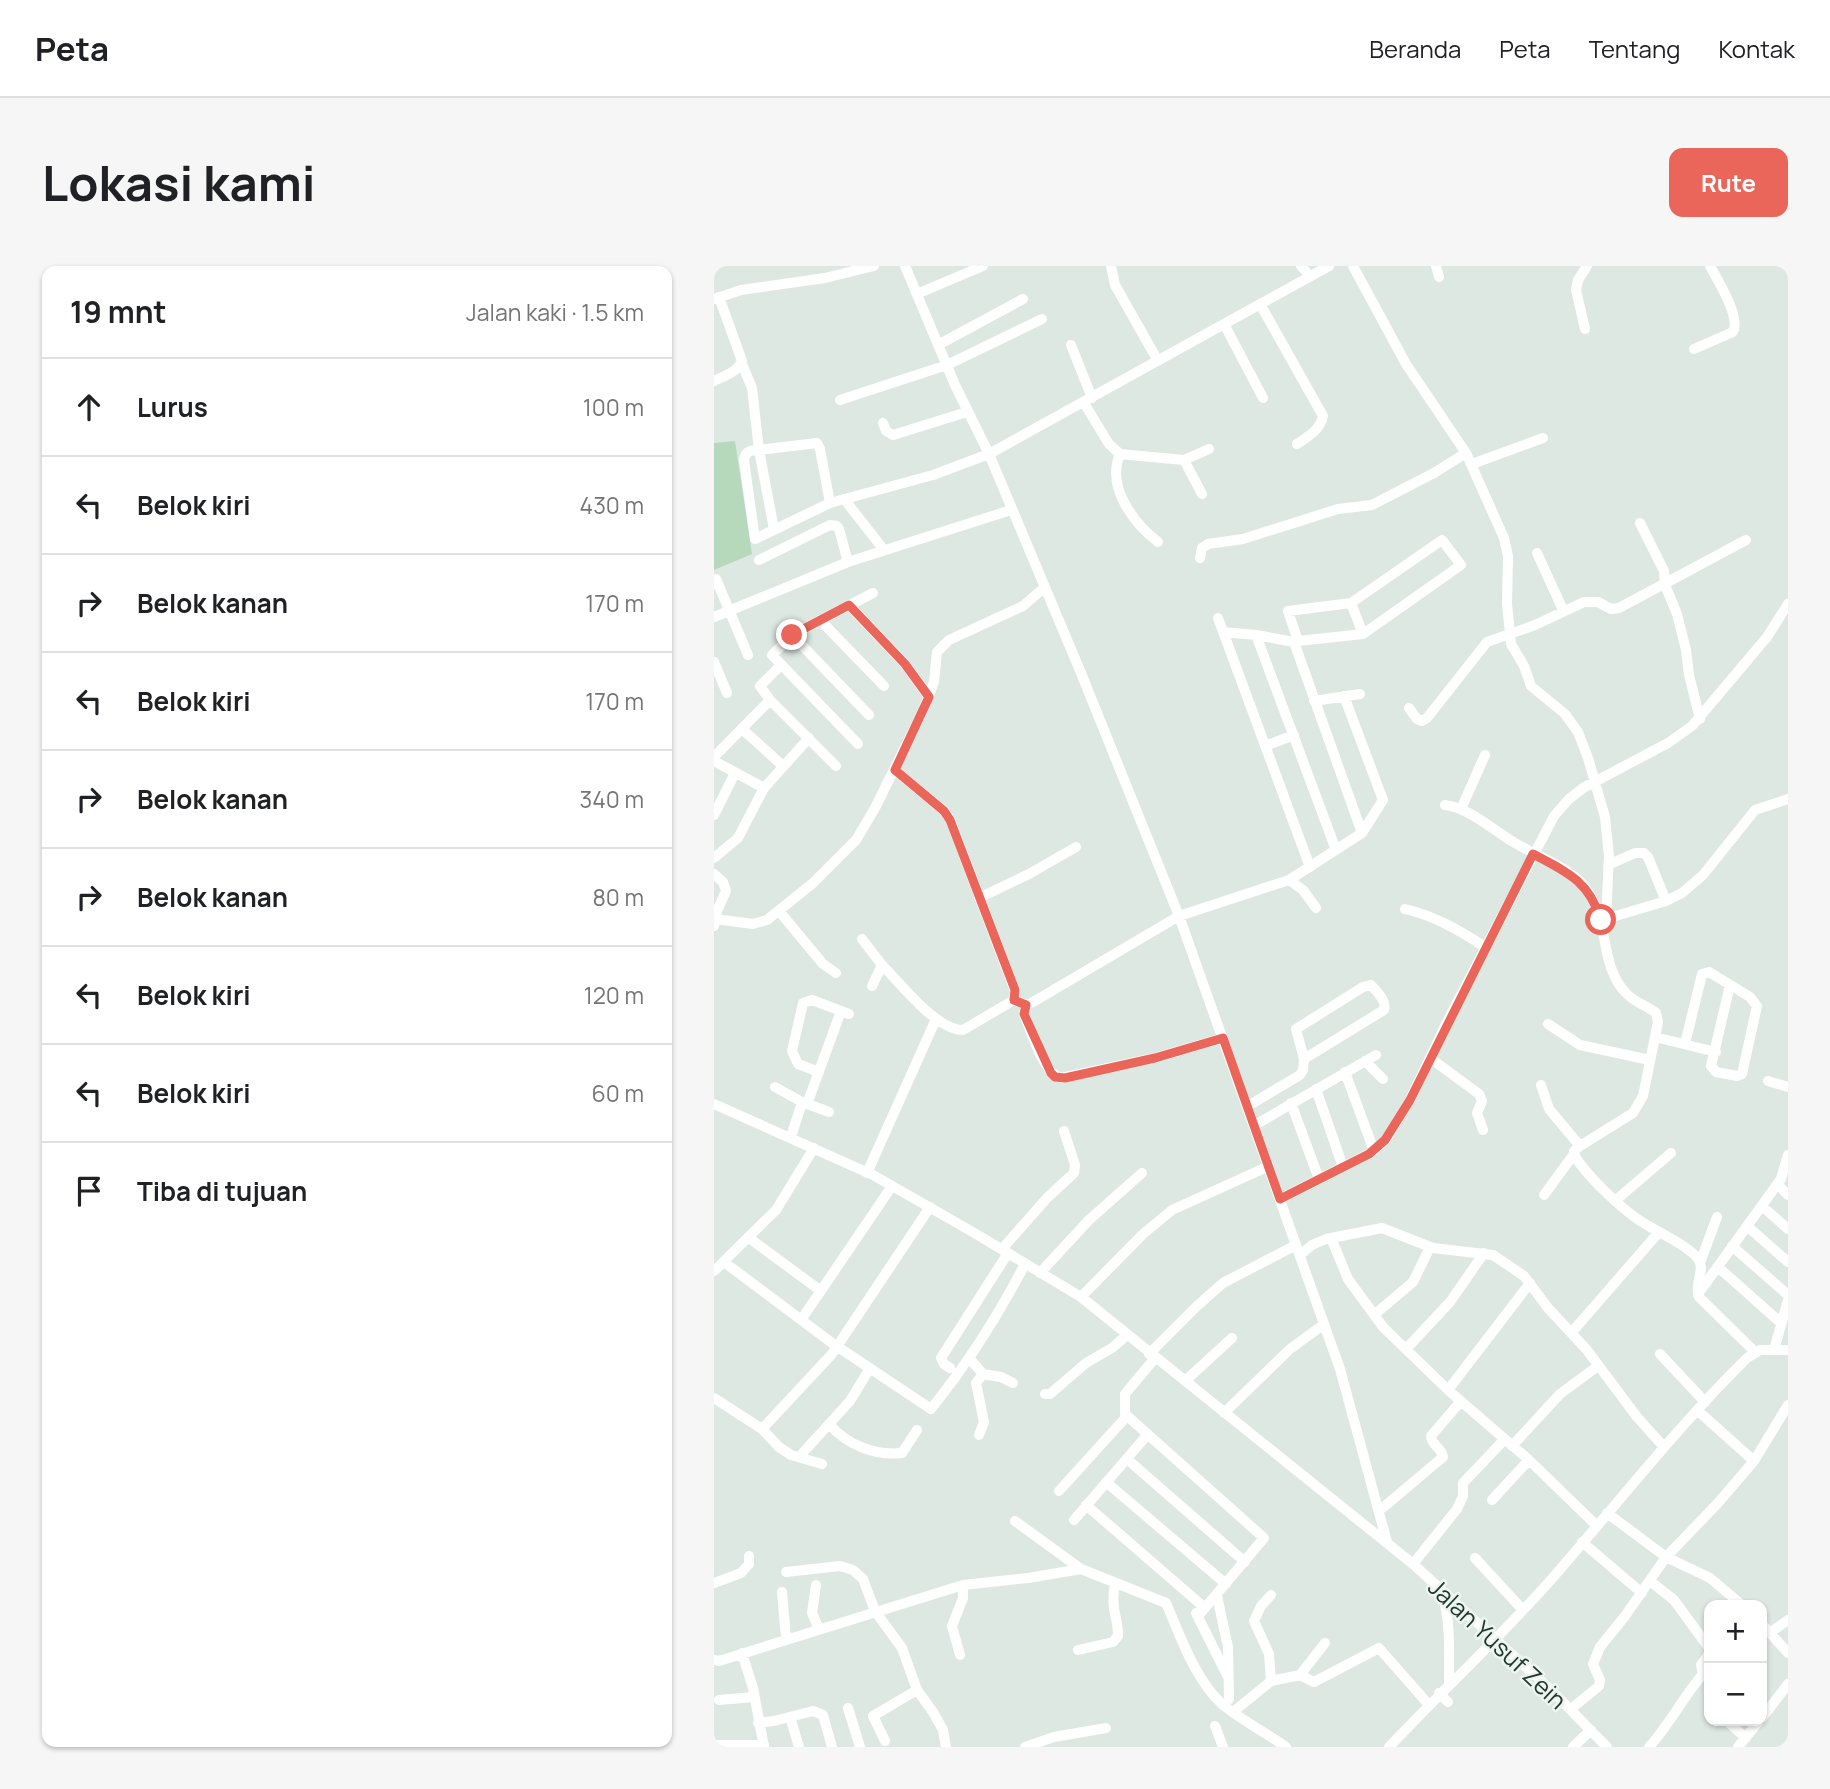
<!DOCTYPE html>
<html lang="id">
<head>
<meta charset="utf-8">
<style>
	:root { --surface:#fff; --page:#f6f6f6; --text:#202124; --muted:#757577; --line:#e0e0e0; --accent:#ea665a }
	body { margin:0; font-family:Manrope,sans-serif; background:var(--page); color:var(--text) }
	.controls { position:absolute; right:21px; bottom:21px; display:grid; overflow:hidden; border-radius:14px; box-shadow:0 2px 5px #0004 }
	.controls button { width:63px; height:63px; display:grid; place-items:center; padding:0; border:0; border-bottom:2px solid var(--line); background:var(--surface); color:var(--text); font:35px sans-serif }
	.stop { position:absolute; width:21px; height:21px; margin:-16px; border:5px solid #ea665a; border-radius:50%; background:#fff }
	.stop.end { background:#ea665a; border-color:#fff; box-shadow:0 2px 7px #0008 }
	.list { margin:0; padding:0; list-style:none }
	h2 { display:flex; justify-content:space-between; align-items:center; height:91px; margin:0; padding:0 28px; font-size:30px }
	h2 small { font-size:23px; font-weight:400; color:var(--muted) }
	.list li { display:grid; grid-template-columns:46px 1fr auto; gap:21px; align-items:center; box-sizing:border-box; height:98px; padding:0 28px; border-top:2px solid var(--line) }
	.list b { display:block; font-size:26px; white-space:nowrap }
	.list em { font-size:23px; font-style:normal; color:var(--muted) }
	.icon { flex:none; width:38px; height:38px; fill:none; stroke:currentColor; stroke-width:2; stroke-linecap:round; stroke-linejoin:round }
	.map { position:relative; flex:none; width:1074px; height:1481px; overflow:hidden; border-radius:14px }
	header { display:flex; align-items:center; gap:42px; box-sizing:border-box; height:98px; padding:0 35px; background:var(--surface); border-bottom:2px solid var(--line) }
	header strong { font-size:33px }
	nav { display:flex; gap:38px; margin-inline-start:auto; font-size:24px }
	.intro { display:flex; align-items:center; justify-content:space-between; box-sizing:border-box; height:168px; padding:0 42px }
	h1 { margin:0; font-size:49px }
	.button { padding:18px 32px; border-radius:14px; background:var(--accent); color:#fff; font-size:24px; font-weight:700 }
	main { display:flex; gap:42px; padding:0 42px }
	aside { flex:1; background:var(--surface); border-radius:14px; box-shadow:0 2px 5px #0004 }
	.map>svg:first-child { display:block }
</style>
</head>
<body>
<header>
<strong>Peta</strong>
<nav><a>Beranda</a><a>Peta</a><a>Tentang</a><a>Kontak</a></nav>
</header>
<div class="intro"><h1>Lokasi kami</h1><a class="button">Rute</a></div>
<main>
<aside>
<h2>19 mnt<small>Jalan kaki · 1.5 km</small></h2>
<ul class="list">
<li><svg class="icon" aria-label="ahead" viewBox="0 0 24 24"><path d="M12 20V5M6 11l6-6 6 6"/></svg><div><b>Lurus</b></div><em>100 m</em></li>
<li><svg class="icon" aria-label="left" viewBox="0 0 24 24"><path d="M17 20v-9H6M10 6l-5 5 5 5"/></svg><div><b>Belok kiri</b></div><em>430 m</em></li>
<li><svg class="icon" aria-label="right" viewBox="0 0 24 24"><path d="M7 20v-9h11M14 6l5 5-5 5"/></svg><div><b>Belok kanan</b></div><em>170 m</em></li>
<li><svg class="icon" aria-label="left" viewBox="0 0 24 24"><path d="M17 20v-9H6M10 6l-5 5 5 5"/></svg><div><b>Belok kiri</b></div><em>170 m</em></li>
<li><svg class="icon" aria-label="right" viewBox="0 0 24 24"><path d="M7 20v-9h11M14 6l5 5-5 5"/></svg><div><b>Belok kanan</b></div><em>340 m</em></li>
<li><svg class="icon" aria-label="right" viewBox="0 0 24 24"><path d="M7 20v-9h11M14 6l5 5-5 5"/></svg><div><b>Belok kanan</b></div><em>80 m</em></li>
<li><svg class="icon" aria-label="left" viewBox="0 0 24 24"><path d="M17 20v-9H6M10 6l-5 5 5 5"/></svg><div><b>Belok kiri</b></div><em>120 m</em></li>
<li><svg class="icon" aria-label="left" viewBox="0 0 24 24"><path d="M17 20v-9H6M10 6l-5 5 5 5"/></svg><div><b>Belok kiri</b></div><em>60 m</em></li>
<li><svg class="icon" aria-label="arrive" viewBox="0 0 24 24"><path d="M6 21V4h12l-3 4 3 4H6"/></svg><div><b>Tiba di tujuan</b></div></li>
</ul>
</aside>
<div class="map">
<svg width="1074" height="1481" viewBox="0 0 1074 1481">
	<rect width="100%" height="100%" fill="#dee8e2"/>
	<path fill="#b7d9bb" d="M21 175 38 288 0 304V177Z"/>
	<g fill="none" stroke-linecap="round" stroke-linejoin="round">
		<path stroke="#fff" stroke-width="10" d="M191 0 241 119 275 188 367 407 465 650 626 1103 673 1276
			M397 0 401 19 444 95
			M587 0 596 10
			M639 0 692 98 752 187 790 272 794 290 793 338 797 378 810 400 817 420 851 448 864 466 874 492 891 551 895 590 892 653
			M722 0 725 11
			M203 28 269 0
			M0 33 27 24 111 12 160 0
			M546 38 609 150C606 164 595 170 583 178
			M510 58 549 132
			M871 63 862 24 864 14 873 0
			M224 79 309 33
			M357 79 378 132
			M980 83 1019 66C1027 51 1004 15 996 0
			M28 98 38 122 45 184 103 177 106 183 116 237 219 209 275 188 615 0
			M0 115C10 110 24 106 28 95L5 31
			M126 134 233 99 328 53
			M370 137 395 178 406 188 470 194 495 183
			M169 157 172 165 179 169 253 146
			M406 188C392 220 419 257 444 276
			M470 194 488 228
			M758 198 829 172
			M130 233 170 284
			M926 257 950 305 951 319 963 348 972 384 975 409 986 453
			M60 263 45 184C37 184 31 185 30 194L41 273 116 237
			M823 287 849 344
			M486 292 488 282 494 278 529 273 624 243 658 239 720 207 752 187
			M45 294 116 259 123 260 125 263 134 296
			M2 313 34 389
			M637 337 649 368
			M135 339 191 398 215 431
			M0 351 134 296 297 244
			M504 352 596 601
			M106 354 170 420
			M509 366 542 369 580 376 584 375 649 368 747 299 728 274 637 337 574 345 584 375
			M78 369 155 449
			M542 369 622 584
			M580 376 648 567
			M0 396 13 427
			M56 434 122 500
			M600 435 646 428
			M695 442 703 453 708 455 713 452 773 376 821 359 870 336H884L897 343 905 342 1032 274
			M28 463 69 500
			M144 478 58 389 78 369 159 327
			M551 480 580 469
			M0 491 56 434 46 420 66 400
			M0 495 50 522
			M181 504 230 545 236 553 301 725 300 734
			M731 539C736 540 742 541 746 543 764 550 780 564 796 574 821 590 859 601 875 627 895 657 886 699 911 726 919 736 932 739 942 747L944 756 929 830 919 847 866 880 860 885 861 890C871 908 905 940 922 952 938 964 975 979 985 994 991 1005 980 1019 985 1031L1041 1086
			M747 543 771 489
			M0 549 21 507
			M0 592 24 572 50 522 95 472
			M894 599 921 587H930L934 591 952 635
			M0 608 9 616 12 625 3 645 0 660
			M575 614 589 624 602 642
			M265 632 315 608 362 581
			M691 643C721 650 745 664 771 681
			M65 645 109 698 122 707
			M1 653 39 658 53 654 99 617 142 574 161 542 208 447 220 416 223 386 235 374 309 340 331 321
			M888 654 952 635 968 627 989 609 1041 544 1074 533
			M148 673 168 699
			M158 720 168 699C187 718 222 764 249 764L300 734
			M300 734 312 739 319 736 465 650 575 614 648 567 669 534 630 430
			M312 739 310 748C317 765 329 807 347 812L441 792 509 772
			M834 758 866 779 936 794
			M941 771 1002 786
			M971 778 988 708 995 706 1036 731 1043 740 1028 808 1023 810 1002 806 997 800 1016 719
			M716 792 765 828 768 835 763 847 769 864
			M651 795 669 813
			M105 806 84 798 78 785 89 737 98 734 135 748
			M631 806 660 885
			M1054 815 1074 821
			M827 819 835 843 866 880
			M61 821 88 836 115 846
			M602 823 629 901
			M577 837 605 913
			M0 838 159 909 257 965 367 1031 699 1298 838 1425 893 1481
			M93 838 127 745
			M534 840 586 809 589 804 590 793 670 744C673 735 663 726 657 719L649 721 582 763 590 793
			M541 859 662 789
			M77 871 88 836
			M153 907 222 753
			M1064 919 1074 929
			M830 929 860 888
			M566 933 655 888 671 875 696 834 734 754 840 550 855 533 869 522 954 477 978 460 1053 371 1074 338
			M902 934 957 887
			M1048 940 1074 963
			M1033 960 1074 996
			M35 972 107 1025
			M617 972 634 1013 669 1061 734 1124 815 1194 882 1259
			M1018 980 1074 1029
			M288 983 333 932 360 907 361 899 350 865
			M586 989 598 979 612 973 668 962 719 982 779 989 810 1010 834 1042 873 1084 923 1151 950 1181
			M10 996 118 1077 217 1143C254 1097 284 1050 311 998
			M986 997 1003 951
			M1004 1001 1067 1057
			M0 1005 62 944 100 882
			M326 1007 375 954 428 907
			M984 1028 1067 913 1074 889
			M367 1031 429 968 458 944 555 900
			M660 1049 699 1016 716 981
			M87 1054 178 920
			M858 1066 945 966
			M692 1083 736 1036 770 987
			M1060 1084 1074 1034
			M435 1088 483 1040 509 1017 582 979
			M946 1088 991 1136
			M441 1092 411 1128V1148L550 1272 484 1350
			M256 1093 269 1108 262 1117 270 1156 265 1169
			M236 1102 230 1098 227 1092 294 987
			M269 1108 287 1111 299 1117
			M471 1115 518 1072
			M734 1124 816 1017
			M331 1128H336L372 1097 398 1082 413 1069
			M0 1132 48 1163 65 1181 77 1189 108 1198
			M983 1144 1040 1195
			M510 1147 576 1083 609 1059
			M115 1158C133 1179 161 1190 188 1187L203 1164
			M48 1163 118 1088 216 941
			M798 1180 846 1128 884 1100
			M85 1191 136 1135 156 1102
			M413 1193 531 1296
			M392 1216 512 1318
			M345 1225 413 1150
			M778 1234 815 1194
			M372 1239 491 1342
			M665 1245 729 1191C728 1182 717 1179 717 1170L747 1135
			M893 1247 952 1291 996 1312 1028 1339
			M360 1254 434 1168
			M301 1255 367 1303
			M868 1276 928 1327
			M761 1292 809 1344
			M699 1298 743 1243 749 1230V1217L791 1173
			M72 1306 126 1300 139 1304 149 1313 161 1345 188 1382 203 1424 219 1446 229 1464 232 1481
			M936 1315 960 1334 995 1382
			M0 1317 27 1307 35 1298V1290
			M102 1319 98 1347 105 1363
			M68 1326 72 1372
			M728 1326C737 1357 735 1387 735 1418
			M557 1329 547 1340 540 1355 555 1388 557 1415
			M503 1330 514 1381 515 1433
			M482 1347 513 1409
			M1048 1358 1074 1387
			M1057 1366 1074 1354
			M364 1384 399 1376 404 1370C404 1350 396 1343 401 1318
			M28 1387 39 1422 50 1481
			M246 1389 238 1360 249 1332V1319
			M0 1394 5 1395 249 1319 314 1312 367 1303 452 1337C466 1369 481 1414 508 1438 527 1454 551 1466 572 1481
			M586 1409 600 1416 665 1382 715 1439
			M725 1427 734 1436
			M5 1434 40 1431
			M134 1442 146 1481
			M857 1443 885 1420 886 1414 879 1398 886 1381 911 1350 952 1291 1003 1238 1040 1195 1074 1139
			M519 1446 557 1415 586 1409 611 1377
			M76 1451 85 1481
			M1048 1452 1074 1418
			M1013 1455 1032 1472
			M44 1457 60 1455 99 1445 109 1449 118 1481
			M501 1460 509 1481
			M171 1475 159 1450 203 1424
			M0 1479H50
			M311 1481 340 1471 392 1462
			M675 1481C728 1425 784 1373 835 1316 901 1241 962 1162 1033 1092L1046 1084H1074
			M859 1481 877 1464
			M935 1481C956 1458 969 1431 989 1408L987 1399 995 1388
			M1024 1481 1045 1455"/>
	</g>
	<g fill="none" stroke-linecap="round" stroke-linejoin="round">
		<path stroke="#ea665a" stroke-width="9" d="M78 369 135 339 191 398 215 431 181 504 230 545 236 554 301 724 300 734 312 739 310 748 337 807 341 811 351 812 441 792 509 772 566 933 655 888 671 874 696 834 819 588C853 606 875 615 887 654"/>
	</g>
	<g text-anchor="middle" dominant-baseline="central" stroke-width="5" stroke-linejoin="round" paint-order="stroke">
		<g font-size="24" fill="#20372d" stroke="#edf5f0">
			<text transform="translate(784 1377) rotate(43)">Jalan Yusuf Zein</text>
		</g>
	</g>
</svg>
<div class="controls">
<button>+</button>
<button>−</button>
</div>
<div class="stop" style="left:887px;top:654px"></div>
<div class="stop end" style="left:78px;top:369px"></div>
</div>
</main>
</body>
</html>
